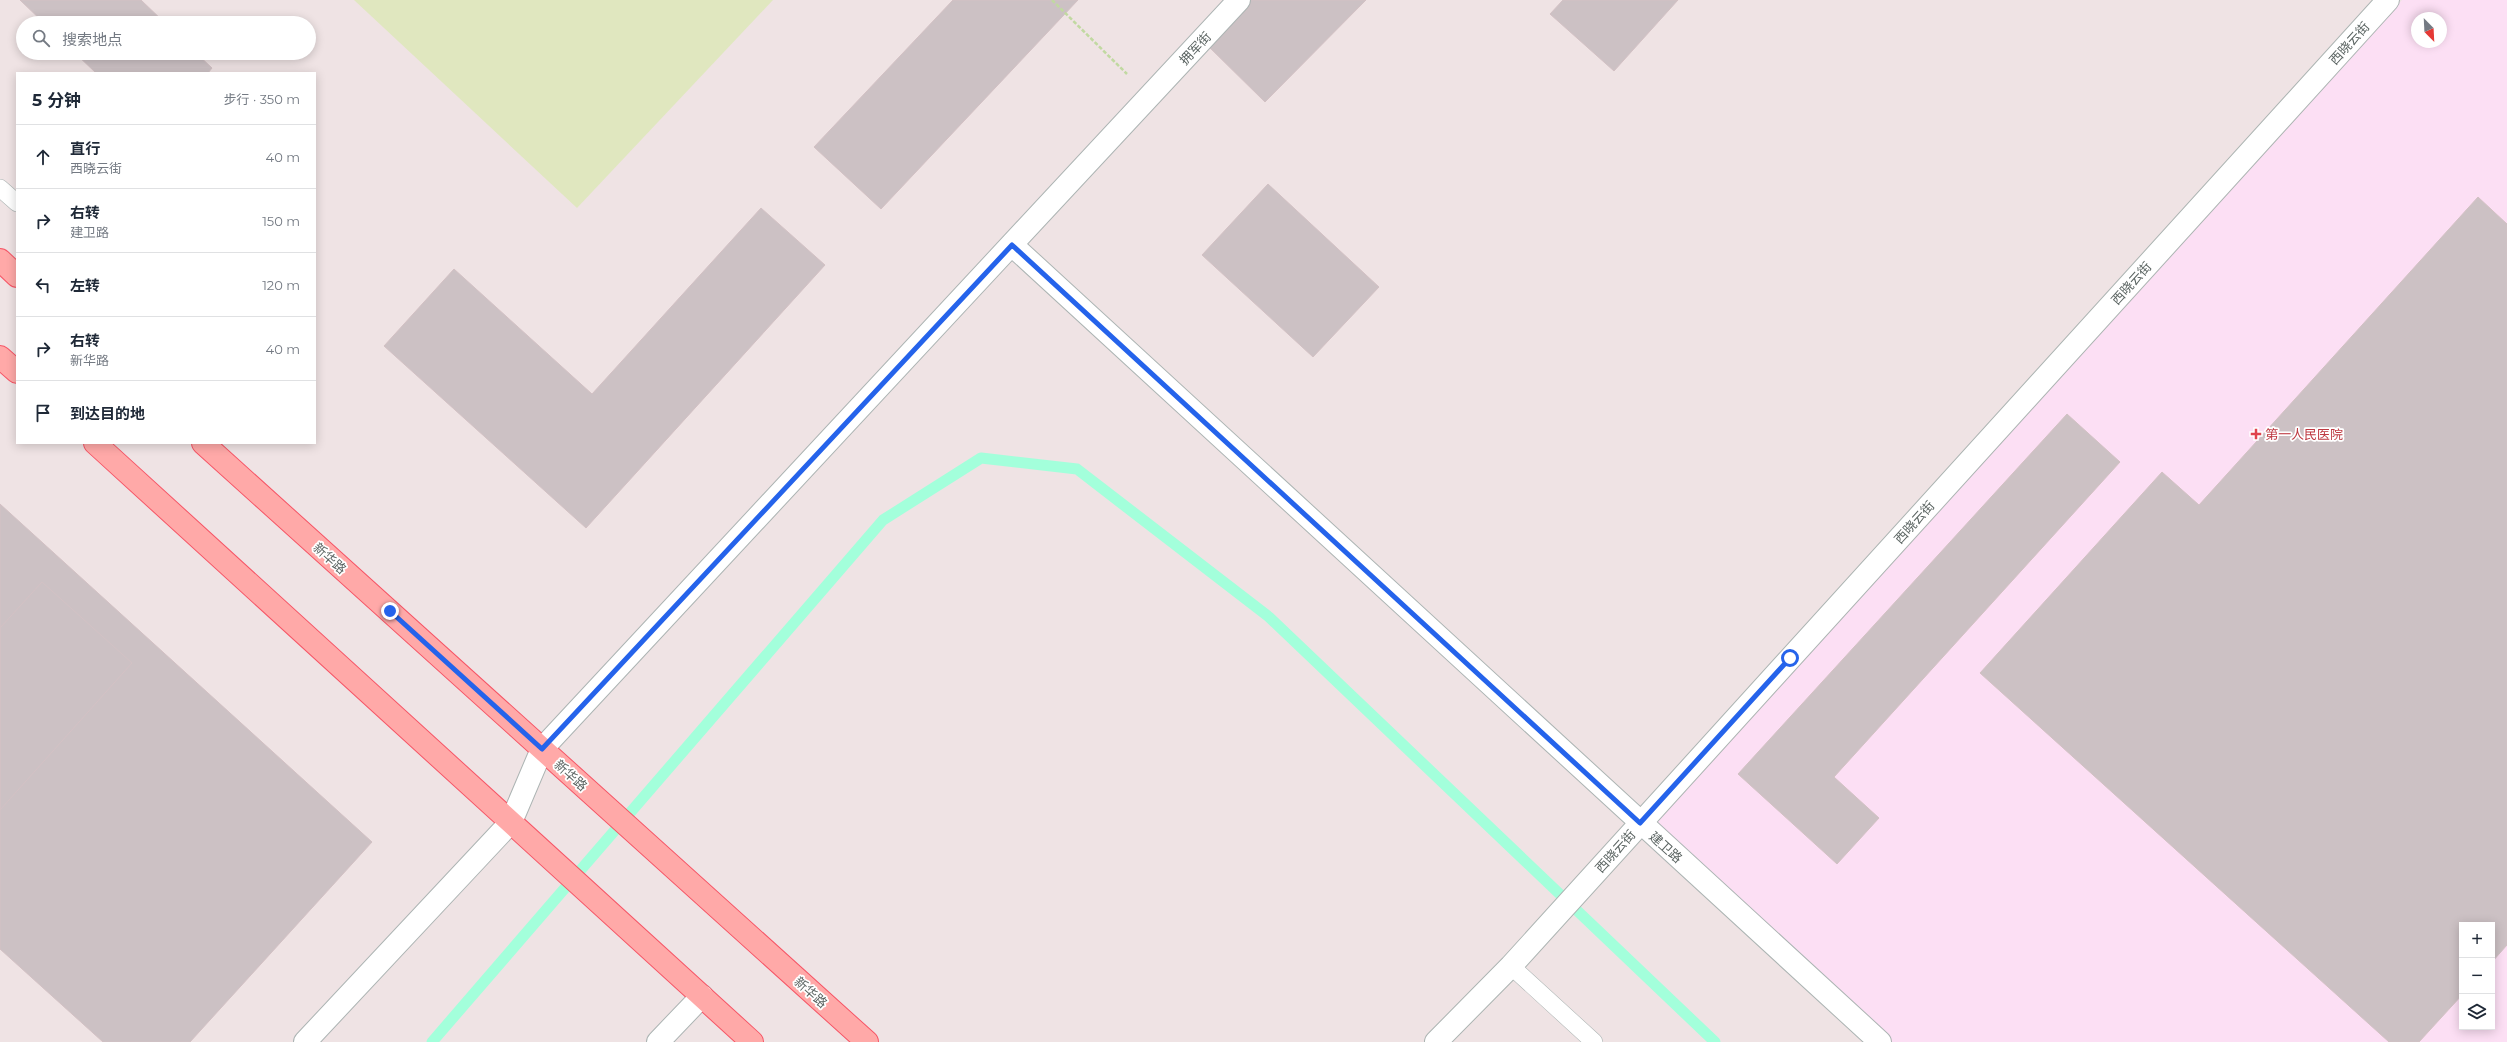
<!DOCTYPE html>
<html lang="zh">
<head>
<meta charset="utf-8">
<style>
	:root { --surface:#fff; --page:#f6f6f7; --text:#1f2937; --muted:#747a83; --line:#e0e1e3 }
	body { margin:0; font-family:Montserrat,"Noto Sans SC",sans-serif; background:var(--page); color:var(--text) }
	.controls { position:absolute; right:12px; bottom:12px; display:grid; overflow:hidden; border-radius:0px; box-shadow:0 2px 10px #0003 }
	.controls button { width:36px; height:36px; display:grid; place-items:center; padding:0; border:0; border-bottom:1px solid var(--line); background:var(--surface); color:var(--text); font:20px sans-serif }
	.compass { position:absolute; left:2411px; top:12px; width:36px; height:36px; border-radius:50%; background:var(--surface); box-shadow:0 2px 10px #0003; rotate:156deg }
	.stop { position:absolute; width:12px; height:12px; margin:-9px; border:3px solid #2563eb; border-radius:50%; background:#fff }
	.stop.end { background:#2563eb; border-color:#fff; box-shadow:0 1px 4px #0008 }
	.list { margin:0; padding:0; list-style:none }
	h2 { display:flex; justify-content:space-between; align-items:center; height:52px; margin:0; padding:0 16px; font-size:17px }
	h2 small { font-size:13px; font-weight:400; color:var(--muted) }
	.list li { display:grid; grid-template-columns:26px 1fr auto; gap:12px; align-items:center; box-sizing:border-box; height:64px; padding:0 16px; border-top:1px solid var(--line) }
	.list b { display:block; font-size:15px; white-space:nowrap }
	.list p { margin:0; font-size:13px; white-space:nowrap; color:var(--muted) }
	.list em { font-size:13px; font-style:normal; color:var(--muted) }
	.icon { flex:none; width:22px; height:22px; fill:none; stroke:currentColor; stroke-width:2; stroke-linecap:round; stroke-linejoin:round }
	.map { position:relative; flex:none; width:2507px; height:1042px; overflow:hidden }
	.search { position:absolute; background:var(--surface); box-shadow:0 2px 10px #0003; left:16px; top:16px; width:300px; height:44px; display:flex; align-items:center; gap:10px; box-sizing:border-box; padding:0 14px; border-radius:22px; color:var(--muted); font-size:15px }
	.panel { position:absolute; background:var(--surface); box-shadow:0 2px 10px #0003; left:16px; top:72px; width:300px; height:372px; border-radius:0px }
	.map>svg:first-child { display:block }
</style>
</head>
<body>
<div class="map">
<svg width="2507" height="1042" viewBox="0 0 2507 1042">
	<rect width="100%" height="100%" fill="#efe3e4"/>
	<path fill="#fcdff4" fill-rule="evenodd" d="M2402 0H2507V1042H1885L1647 825ZM2417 18H2441V42H2417ZM2462 925H2492V1027H2462Z"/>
	<path fill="#e0e7bf" d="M354 0H773L577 208Z"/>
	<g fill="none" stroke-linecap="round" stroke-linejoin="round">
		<path stroke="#a3ffdb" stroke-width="11" d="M432 1042 883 520 981 458 1077 469 1269 617 1715 1042"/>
	</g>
	<path fill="#ccc1c4" stroke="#d3c1c4" d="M20 0H141L165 23H44Z
		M953 0H1078L881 209 814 147Z
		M1247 0H1366L1265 102 1205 43Z
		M1563 0H1678L1614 71 1550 14Z
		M75 53H196L212 68 208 73H96Z
		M1268 184 1379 287 1313 357 1202 255Z
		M2478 197 2507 224V945L2492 962V925H2462V995L2419 1042H2389L1980 673 2162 472 2199 505Z
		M761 208 825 265 586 528 384 346 454 269 592 394Z
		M2067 414 2120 462 1834 777 1879 818 1837 864 1738 774Z
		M0 504 372 842 190 1042H103L0 949Z
		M42 582 132 663 0 810V628Z"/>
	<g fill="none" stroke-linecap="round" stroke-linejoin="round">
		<defs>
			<path id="lane" d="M0 188 17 203
				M1511 966 1594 1042"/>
			<path id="street" d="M1012 245 1880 1042
				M305 1042 511 822 542 749 1239 0
				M658 1042 702 996"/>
			<path id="secondary" d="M1436 1042 1511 966 2388 0"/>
			<path id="primary" d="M0 260 17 276
				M0 357 17 372
				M95 443 752 1042
				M203 443 867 1042"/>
		</defs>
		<use href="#lane" stroke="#acb4b3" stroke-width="18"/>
		<use href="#street" stroke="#acb4b3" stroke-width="24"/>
		<use href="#secondary" stroke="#acb4b2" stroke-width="24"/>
		<use href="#primary" stroke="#f65566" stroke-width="24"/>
		<path stroke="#c1d9a1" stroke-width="2.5" stroke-dasharray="4 2" stroke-linecap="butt" d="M1052 0 1127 74"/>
		<use href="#lane" stroke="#fff" stroke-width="17"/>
		<use href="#street" stroke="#fff" stroke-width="22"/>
		<use href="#secondary" stroke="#fff" stroke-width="22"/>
		<use href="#primary" stroke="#ffa9a8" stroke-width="22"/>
	</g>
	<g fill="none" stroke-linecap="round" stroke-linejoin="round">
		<path stroke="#2563eb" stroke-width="5" d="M390 611 542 749 1012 245 1640 823 1790 658"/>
	</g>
	<path fill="#e0444e" stroke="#fff" stroke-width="1.5" d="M2254 428h4v4h4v4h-4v4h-4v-4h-4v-4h4z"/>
	<g text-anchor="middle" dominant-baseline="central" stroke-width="3.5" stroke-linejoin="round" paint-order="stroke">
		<g font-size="13" fill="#5b6462" stroke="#fff">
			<text transform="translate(2349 43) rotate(-48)">西晓云街</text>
			<text transform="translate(1195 48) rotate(-47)">拥军街</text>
			<text transform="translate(2131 283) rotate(-48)">西晓云街</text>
			<text transform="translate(1914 522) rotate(-48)">西晓云街</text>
			<text transform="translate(330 558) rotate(42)">新华路</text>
			<text transform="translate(571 775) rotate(42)">新华路</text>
			<text transform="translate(1666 847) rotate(42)">建卫路</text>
			<text transform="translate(1615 851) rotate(-48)">西晓云街</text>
			<text transform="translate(811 992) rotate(42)">新华路</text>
		</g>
		<g font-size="13" fill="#be3a42" stroke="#fff" text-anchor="start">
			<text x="2265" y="434">第一人民医院</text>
		</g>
	</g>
</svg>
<div class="controls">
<button>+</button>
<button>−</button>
<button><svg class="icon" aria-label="layers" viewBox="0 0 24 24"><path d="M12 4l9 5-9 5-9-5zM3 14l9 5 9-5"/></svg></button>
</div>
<svg class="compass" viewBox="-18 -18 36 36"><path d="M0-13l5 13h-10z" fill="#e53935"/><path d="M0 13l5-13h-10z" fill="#747a83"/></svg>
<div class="stop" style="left:1790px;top:658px"></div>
<div class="stop end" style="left:390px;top:611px"></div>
<div class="search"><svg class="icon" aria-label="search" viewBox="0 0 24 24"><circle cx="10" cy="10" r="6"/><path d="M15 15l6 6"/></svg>搜索地点</div>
<section class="panel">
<h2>5 分钟<small>步行 · 350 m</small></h2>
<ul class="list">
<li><svg class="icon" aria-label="ahead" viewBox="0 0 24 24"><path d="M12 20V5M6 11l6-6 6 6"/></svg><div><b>直行</b><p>西晓云街</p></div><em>40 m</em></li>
<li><svg class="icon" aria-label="right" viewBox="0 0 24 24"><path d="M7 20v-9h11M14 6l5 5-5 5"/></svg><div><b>右转</b><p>建卫路</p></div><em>150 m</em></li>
<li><svg class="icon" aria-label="left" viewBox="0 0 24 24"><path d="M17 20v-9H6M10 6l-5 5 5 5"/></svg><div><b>左转</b></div><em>120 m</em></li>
<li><svg class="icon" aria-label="right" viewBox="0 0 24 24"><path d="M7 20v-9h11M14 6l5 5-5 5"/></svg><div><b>右转</b><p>新华路</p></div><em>40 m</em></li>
<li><svg class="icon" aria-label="arrive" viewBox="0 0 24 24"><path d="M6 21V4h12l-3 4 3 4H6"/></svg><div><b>到达目的地</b></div></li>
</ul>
</section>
</div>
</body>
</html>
